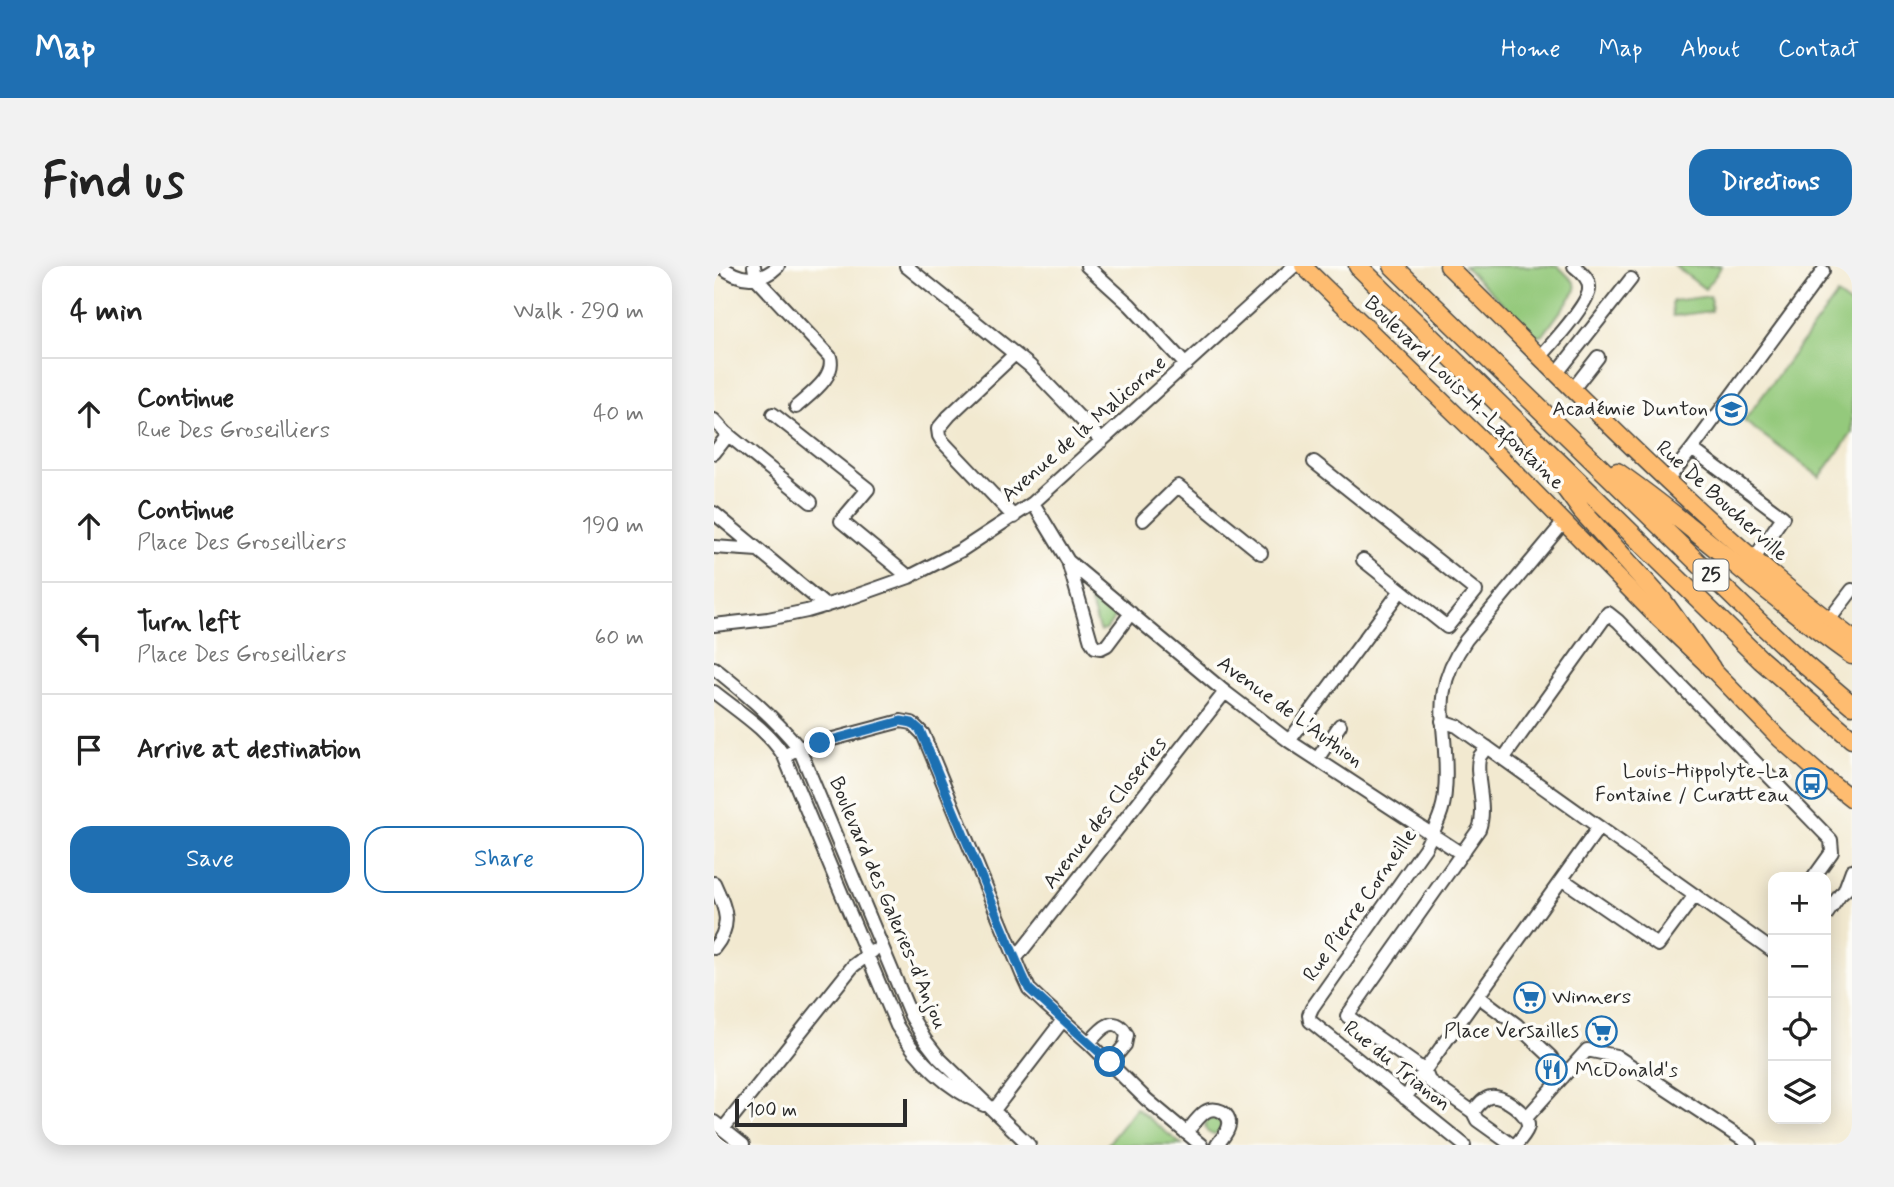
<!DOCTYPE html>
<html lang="en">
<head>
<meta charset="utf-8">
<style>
	:root { --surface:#fff; --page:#f2f2f2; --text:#222; --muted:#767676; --line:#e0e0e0; --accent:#1f6fb2 }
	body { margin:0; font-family:Mynerve,sans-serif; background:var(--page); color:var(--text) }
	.controls { position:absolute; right:21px; bottom:21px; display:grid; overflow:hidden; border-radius:14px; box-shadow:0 4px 18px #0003 }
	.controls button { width:63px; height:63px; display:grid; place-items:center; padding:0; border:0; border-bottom:2px solid var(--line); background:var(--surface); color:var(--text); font:35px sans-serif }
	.scale { position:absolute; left:21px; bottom:18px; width:172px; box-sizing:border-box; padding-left:7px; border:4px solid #2b2b2b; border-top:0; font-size:19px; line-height:24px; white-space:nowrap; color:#2b2b2b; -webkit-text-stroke:5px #fdfcf7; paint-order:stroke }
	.stop { position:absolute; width:21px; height:21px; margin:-16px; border:5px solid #1f6fb2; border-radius:50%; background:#fff }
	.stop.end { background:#1f6fb2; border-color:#fff; box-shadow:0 2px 7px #0008 }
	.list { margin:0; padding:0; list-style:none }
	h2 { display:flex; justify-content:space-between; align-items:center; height:91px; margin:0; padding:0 28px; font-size:30px }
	h2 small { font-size:23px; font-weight:400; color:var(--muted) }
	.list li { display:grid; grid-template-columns:46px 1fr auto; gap:21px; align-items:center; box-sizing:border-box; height:112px; padding:0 28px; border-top:2px solid var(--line) }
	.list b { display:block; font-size:26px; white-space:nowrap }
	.list p { margin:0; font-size:23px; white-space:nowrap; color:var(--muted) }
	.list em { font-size:23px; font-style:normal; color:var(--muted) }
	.actions { display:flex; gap:14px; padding:21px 28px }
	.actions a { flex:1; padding:16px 0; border:2px solid var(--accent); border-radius:21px; text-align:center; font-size:24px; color:var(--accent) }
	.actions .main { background:var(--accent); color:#fff }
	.icon { flex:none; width:38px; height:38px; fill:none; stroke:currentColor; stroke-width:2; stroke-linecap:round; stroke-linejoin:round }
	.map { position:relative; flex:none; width:1138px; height:879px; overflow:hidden; border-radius:21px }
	header { display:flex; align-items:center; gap:42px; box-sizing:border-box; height:98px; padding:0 35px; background:var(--accent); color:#fff }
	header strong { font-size:33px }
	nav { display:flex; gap:38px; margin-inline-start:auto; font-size:24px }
	.intro { display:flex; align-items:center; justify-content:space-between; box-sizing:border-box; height:168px; padding:0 42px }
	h1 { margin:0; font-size:49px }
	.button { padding:18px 32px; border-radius:21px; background:var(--accent); color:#fff; font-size:24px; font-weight:700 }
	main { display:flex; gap:42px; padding:0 42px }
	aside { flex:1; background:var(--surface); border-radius:21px; box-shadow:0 4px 18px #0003 }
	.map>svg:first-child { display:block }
</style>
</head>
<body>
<header>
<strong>Map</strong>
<nav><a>Home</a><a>Map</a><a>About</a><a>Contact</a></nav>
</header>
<div class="intro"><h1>Find us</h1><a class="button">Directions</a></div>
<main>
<aside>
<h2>4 min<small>Walk · 290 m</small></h2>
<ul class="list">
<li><svg class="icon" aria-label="ahead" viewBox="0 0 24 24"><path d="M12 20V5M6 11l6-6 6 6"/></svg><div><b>Continue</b><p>Rue Des Groseilliers</p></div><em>40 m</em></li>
<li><svg class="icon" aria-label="ahead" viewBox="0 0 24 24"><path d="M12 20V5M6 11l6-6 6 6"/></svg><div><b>Continue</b><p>Place Des Groseilliers</p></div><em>190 m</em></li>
<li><svg class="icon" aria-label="left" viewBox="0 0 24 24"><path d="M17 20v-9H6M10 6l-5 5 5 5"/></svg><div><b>Turn left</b><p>Place Des Groseilliers</p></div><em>60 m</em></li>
<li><svg class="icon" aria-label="arrive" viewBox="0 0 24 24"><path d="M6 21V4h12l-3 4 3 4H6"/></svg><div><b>Arrive at destination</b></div></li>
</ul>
<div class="actions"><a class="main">Save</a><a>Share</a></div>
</aside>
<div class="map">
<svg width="1138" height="879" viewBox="0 0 1138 879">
	<rect width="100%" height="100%" fill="#fdfcf7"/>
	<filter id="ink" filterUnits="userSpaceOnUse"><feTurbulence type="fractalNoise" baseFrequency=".0143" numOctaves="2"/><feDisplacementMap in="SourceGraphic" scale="14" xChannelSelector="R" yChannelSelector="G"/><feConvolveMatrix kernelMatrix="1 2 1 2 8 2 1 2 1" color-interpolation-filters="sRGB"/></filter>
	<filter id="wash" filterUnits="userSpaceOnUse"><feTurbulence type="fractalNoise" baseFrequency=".00686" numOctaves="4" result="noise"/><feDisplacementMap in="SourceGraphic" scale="28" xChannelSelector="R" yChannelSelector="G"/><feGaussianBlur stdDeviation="1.57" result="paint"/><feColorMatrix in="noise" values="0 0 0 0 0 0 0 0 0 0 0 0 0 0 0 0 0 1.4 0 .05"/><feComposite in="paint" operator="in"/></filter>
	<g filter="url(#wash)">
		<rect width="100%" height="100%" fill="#f2e9d0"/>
		<path fill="#94c97b" stroke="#607a53" stroke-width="2" d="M750 0H844L861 17 862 24 829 69 823 70Z
			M961 0H1008L991 23Z
			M1123 29 1138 40V167L1106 211 1030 155Z
			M996 30 998 45 959 50 958 35Z
			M377 330 402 351 392 364 386 365 385 363 375 332Z
			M422 842 468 879H393Z
			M491 860a8 8 0 1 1 16 0a8 8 0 1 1-16 0Z"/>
	</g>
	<g filter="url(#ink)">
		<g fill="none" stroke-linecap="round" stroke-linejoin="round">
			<defs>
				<path id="minor" d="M7 0C25 15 47 17 64 0
					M40 0 42 12 116 91C122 111 96 128 82 141
					M192 0 316 100 388 175
					M373 0 416 39 472 99
					M827 90C837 79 875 37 875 23 876 13 867 6 860 0
					M843 107 917 13
					M859 123 884 91
					M59 148 154 223 127 255 195 311
					M0 154 12 167 97 236
					M978 183 1109 5
					M0 187 14 169
					M600 196 762 325 733 361 649 294
					M953 214 978 183 1069 251 1039 294
					M319 237 354 295 511 426 575 475 748 588
					M0 247 112 340
					M300 251 228 175 225 170 224 163 235 150 301 88
					M429 254 464 220 547 287
					M0 281 44 284
					M354 295 377 375 381 381 387 382 393 379 417 347
					M1115 354 1138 324
					M0 359 54 353 93 345 130 334 195 311 246 285 319 237 580 0
					M0 402C31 427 60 451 85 482L197 750 211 774 225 792 315 879
					M0 426C25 446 53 463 70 490L183 760C204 795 232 822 270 839
					M728 455 743 460 1059 685
					M575 475 687 324
					M773 481C772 482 767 489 766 490 759 506 774 540 765 563L633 750 711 805 715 815 759 846 763 854 798 879
					M70 490 85 482 187 455 198 457 209 468 308 708 315 723 331 738 375 777 432 833 487 879
					M604 492 626 459
					M789 493 894 347 904 355 1117 574 1118 586 1100 611
					M848 613 944 679 981 629
					M0 617C11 642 20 657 0 682
					M1131 623 1138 604
					M1112 649 1126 629 1138 618
					M302 692 511 426
					M764 730 803 759 837 791 849 811
					M375 777C386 764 400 746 413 769L411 779 396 797
					M691 832 885 561
					M280 844 349 754
					M759 846C764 840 768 833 776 831 787 828 815 847 814 860 813 867 806 873 802 879
					M812 852 873 784 902 790 1037 879
					M0 856 29 879
					M9 863 139 700 159 685
					M472 867C478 860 484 851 491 846 501 839 517 847 515 859 514 867 507 873 503 879
					M750 879 601 759 596 755 595 749 598 742 711 582C720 564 730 546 731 526 737 464 711 433 752 374L850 256"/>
				<path id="major" d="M589 0 791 196 937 345 997 402 1066 473 1102 505 1138 533
					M734 0C865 128 991 262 1138 372"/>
				<path id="highway" d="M644 0 1047 394 1138 473
					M679 0 1045 356 1090 398 1138 439
					M830 193 868 245 948 334 997 402
					M903 206C985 263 1056 332 1138 389"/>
			</defs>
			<use href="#minor" stroke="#494844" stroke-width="16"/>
			<use href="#major" stroke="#494844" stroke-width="19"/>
			<use href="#highway" stroke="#494844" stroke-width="21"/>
			<use href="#minor" stroke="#fff" stroke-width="12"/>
			<use href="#major" stroke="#febc70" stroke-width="16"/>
			<use href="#highway" stroke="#febc70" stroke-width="18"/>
		</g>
	</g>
	<g fill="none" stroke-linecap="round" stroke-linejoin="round" filter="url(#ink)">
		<path stroke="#1f6fb2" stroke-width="9" d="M106 477 187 455 198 457 206 464 308 708 315 723 396 796"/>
	</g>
	<defs>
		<symbol id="school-ring" viewBox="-11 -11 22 22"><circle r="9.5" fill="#fdfcf7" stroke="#1f6fb2" stroke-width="1.5"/><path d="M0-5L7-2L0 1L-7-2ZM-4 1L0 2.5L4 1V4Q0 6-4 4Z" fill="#1f6fb2"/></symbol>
		<symbol id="bus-ring" viewBox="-11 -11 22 22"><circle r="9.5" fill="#fdfcf7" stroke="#1f6fb2" stroke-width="1.5"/><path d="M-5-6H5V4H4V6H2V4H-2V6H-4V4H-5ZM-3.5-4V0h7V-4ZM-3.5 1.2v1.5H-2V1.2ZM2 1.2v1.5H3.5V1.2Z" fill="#1f6fb2"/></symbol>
		<symbol id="supermarket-ring" viewBox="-11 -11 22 22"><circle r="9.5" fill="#fdfcf7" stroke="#1f6fb2" stroke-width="1.5"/><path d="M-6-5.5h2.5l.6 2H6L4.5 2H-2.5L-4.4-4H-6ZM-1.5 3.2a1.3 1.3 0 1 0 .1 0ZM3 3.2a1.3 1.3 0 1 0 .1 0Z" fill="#1f6fb2"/></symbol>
		<symbol id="restaurant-ring" viewBox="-11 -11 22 22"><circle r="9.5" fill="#fdfcf7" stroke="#1f6fb2" stroke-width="1.5"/><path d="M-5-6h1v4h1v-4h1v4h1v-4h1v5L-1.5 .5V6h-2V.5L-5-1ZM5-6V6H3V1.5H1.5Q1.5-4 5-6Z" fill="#1f6fb2"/></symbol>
	</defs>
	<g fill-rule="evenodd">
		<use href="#school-ring" x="1000" y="126" width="35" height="35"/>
		<use href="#bus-ring" x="1080" y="500" width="35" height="35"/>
		<use href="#supermarket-ring" x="798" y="714" width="35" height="35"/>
		<use href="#supermarket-ring" x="870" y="748" width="35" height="35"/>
		<use href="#restaurant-ring" x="820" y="786" width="35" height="35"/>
	</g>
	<g text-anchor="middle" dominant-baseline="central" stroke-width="7" stroke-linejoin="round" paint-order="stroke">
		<rect fill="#fdfcf7" stroke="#6a6a68" stroke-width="2" x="979.5" y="293.5" width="35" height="31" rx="5"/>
		<g font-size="19" font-weight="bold" fill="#2b2b2b">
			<text x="997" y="309">25</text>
		</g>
		<g font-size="21" fill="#2b2b2b" stroke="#fdfcf7">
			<text transform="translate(750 127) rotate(44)">Boulevard Louis-H.-Lafontaine</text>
			<text transform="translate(370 163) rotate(-41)">Avenue de la Malicorne</text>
			<text transform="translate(1008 235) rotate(42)">Rue De Boucherville</text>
			<text transform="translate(576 446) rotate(36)">Avenue de L'Authion</text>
			<text transform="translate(391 547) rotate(-52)">Avenue des Closeries</text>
			<text transform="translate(174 637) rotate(67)">Boulevard des Galeries-d'Anjou</text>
			<text transform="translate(646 639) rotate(-55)">Rue Pierre Corneille</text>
			<text transform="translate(683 800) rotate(39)">Rue du Trianon</text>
		</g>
		<g font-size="21" fill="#2b2b2b" stroke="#fdfcf7" text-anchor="end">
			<text x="994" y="143">Académie Dunton</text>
			<text x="1075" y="505">Louis-Hippolyte-La<tspan x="1075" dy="24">Fontaine / Curatteau</tspan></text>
			<text x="838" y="731" text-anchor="start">Winners</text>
			<text x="865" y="765">Place Versailles</text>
			<text x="861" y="804" text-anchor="start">McDonald's</text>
		</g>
	</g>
</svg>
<div class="controls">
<button>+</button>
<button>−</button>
<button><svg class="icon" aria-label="locate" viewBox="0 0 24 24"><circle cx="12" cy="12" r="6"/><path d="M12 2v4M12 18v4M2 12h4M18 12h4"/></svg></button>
<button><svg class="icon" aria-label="layers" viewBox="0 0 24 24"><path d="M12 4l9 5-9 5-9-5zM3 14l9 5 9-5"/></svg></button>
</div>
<div class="scale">100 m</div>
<div class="stop" style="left:396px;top:796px"></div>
<div class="stop end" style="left:106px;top:477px"></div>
</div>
</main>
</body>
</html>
